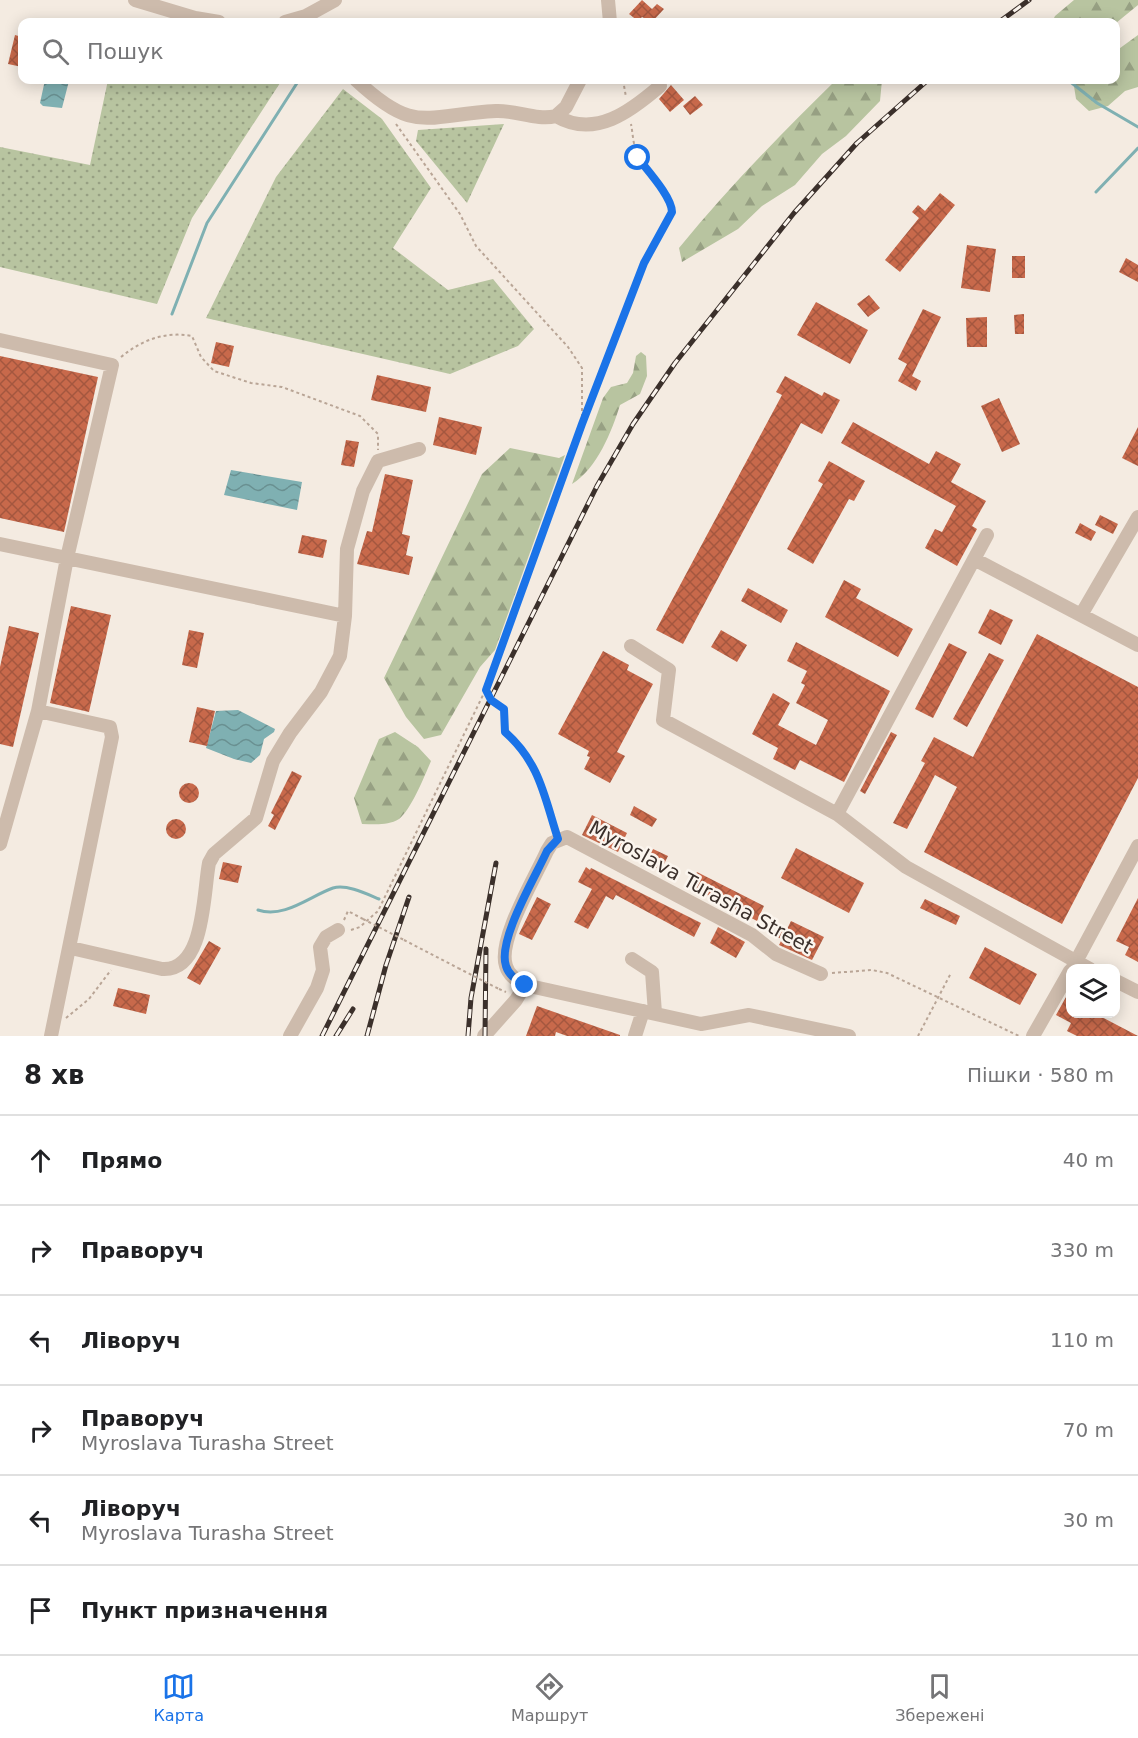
<!DOCTYPE html>
<html lang="uk">
<head>
<meta charset="utf-8">
<style>
	:root { --surface:#fff; --page:#f2f2f2; --text:#202124; --muted:#757577; --line:#e0e0e0; --accent:#1a73e8 }
	body { margin:0; font-family:"DejaVu Sans",sans-serif; background:var(--page); color:var(--text) }
	.controls { position:absolute; right:18px; bottom:18px; display:grid; overflow:hidden; border-radius:12px; box-shadow:0 3px 15px #0003 }
	.controls button { width:54px; height:54px; display:grid; place-items:center; padding:0; border:0; border-bottom:2px solid var(--line); background:var(--surface); color:var(--text); font:30px sans-serif }
	.stop { position:absolute; width:18px; height:18px; margin:-14px; border:4px solid #1a73e8; border-radius:50%; background:#fff }
	.stop.end { background:#1a73e8; border-color:#fff; box-shadow:0 2px 6px #0008 }
	.list { margin:0; padding:0; list-style:none }
	h2 { display:flex; justify-content:space-between; align-items:center; height:78px; margin:0; padding:0 24px; font-size:26px }
	h2 small { font-size:20px; font-weight:400; color:var(--muted) }
	.list li { display:grid; grid-template-columns:39px 1fr auto; gap:18px; align-items:center; box-sizing:border-box; height:90px; padding:0 24px; border-top:2px solid var(--line) }
	.list b { display:block; font-size:22px; white-space:nowrap }
	.list p { margin:0; font-size:20px; white-space:nowrap; color:var(--muted) }
	.list em { font-size:20px; font-style:normal; color:var(--muted) }
	.icon { flex:none; width:33px; height:33px; fill:none; stroke:currentColor; stroke-width:2; stroke-linecap:round; stroke-linejoin:round }
	.map { position:relative; flex:none; width:1138px; height:1036px; overflow:hidden }
	.search { position:absolute; background:var(--surface); box-shadow:0 3px 15px #0003; left:18px; right:18px; top:18px; height:66px; display:flex; align-items:center; gap:15px; box-sizing:border-box; padding:0 21px; border-radius:12px; color:var(--muted); font-size:22px }
	.sheet { height:618px; background:var(--surface) }
	nav { display:flex; justify-content:space-around; align-items:center; box-sizing:border-box; height:84px; border-top:2px solid var(--line); background:var(--surface); font-size:16px; color:var(--muted) }
	nav a { display:grid; justify-items:center; gap:3px }
	nav .on { color:var(--accent) }
	.map>svg:first-child { display:block }
</style>
</head>
<body>
<div class="map">
<svg width="1138" height="1036" viewBox="0 0 1138 1036">
	<defs>
		<pattern id="grass-dots" width="8" height="8" patternUnits="userSpaceOnUse" patternTransform="scale(1.5)"><rect width="8" height="8" fill="#b8c4a0"/><path d="M2 2h.1M6 6h.1" fill="none" stroke="#97a083" stroke-width="1.8" stroke-linecap="round"/></pattern>
		<pattern id="forest-firs" width="22" height="20" patternUnits="userSpaceOnUse" patternTransform="scale(1.5)"><rect width="22" height="20" fill="#b8c4a0"/><path d="M5 1l3.5 6h-7zM16 11l3.5 6h-7z" fill="#97a083"/></pattern>
		<pattern id="water-waves" width="16" height="10" patternUnits="userSpaceOnUse" patternTransform="scale(1.5)"><rect width="16" height="10" fill="#7fb0b2"/><path d="M0 5q4-4 8 0t8 0" fill="none" stroke="#699091"/></pattern>
		<pattern id="building-cross-hatch" width="8" height="8" patternUnits="userSpaceOnUse" patternTransform="scale(1.5)"><rect width="8" height="8" fill="#c8694b"/><path d="M0 0l8 8M0 8l8-8" fill="none" stroke="#a4573f"/></pattern>
	</defs>
	<rect width="100%" height="100%" fill="#f4ebe1"/>
	<path fill="url(#grass-dots)" d="M108 80H282L192 218 157 304 0 267V147L90 165Z
		M343 89 382 119 431 188 393 248 448 290 493 279 534 329 518 346 450 374 206 318 276 177Z
		M504 124 467 203 416 141 418 130Z"/>
	<path fill="url(#forest-firs)" d="M1074 0H1138V5L1116 23 1052 22 1055 16Z
		M1138 35V87L1125 91 1108 106 1089 111 1076 99 1073 80H1116V51Z
		M836 80H882L880 101 846 136 822 154 795 185 762 206 738 229 682 262 679 248C727 189 781 134 836 80Z
		M641 352 646 356 647 376 640 394 620 405C612 431 597 469 572 484L603 398 611 387 627 383 633 373 636 356Z
		M510 448 559 458 565 455 495 650 480 667 441 735 424 739 406 717 384 678 482 474Z
		M395 732 418 747 431 761C425 775 411 810 399 819 388 826 374 824 362 824L354 798 379 739Z"/>
	<path fill="url(#water-waves)" d="M45 80 69 81 62 108 43 106 40 103Z
		M231 470 302 482 297 510 224 495Z
		M238 710 275 729 274 732 264 739 260 755 251 763 234 759 206 748 216 711Z"/>
	<g fill="none" stroke-linecap="round" stroke-linejoin="round">
		<path stroke="#7fb0b2" stroke-width="3" d="M1068 80 1097 103 1138 127
			M1096 192 1138 148
			M172 314 207 223 299 80
			M258 910C284 919 310 896 333 888 347 884 367 894 379 899"/>
	</g>
	<path fill="url(#building-cross-hatch)" d="M642 0 652 9 657 4 664 9 652 22 642 17 638 21 629 14Z
		M15 35 22 37V67L8 64Z
		M671 85 684 100 670 112 659 99Z
		M695 96 703 105 690 115 683 106Z
		M940 193 955 205 900 272 885 260 919 218 912 212 918 205 925 211Z
		M967 245 996 249 990 292 961 288Z
		M1012 256H1025V278H1012Z
		M1126 258 1138 265V282L1119 272Z
		M869 295 880 308 868 317 857 304Z
		M816 302 868 330 850 364 797 335Z
		M923 309 941 317 912 376 921 381 916 391 898 381 907 364 898 359Z
		M1024 314V334H1015L1014 315Z
		M987 317V347H967L966 318Z
		M216 342 234 346 229 367 211 363Z
		M0 356 98 377 64 532 0 518Z
		M377 375 431 387 426 412 371 400Z
		M785 376 822 396 824 392 840 400 822 434 801 423 683 644 656 630 782 395 776 392Z
		M999 398 1020 444 1002 452 981 406Z
		M439 417 482 427 476 455 433 445Z
		M853 422 929 464 936 451 961 464 951 482 986 501 972 526 977 529 957 566 925 548 935 529 942 532 956 506 841 443Z
		M1138 427V466L1122 458Z
		M346 440 359 442 354 467 341 465Z
		M829 461 865 481 854 501 849 499 813 564 787 549 823 484 818 481Z
		M385 474 413 480 402 534 410 536 406 555 413 557 409 575 357 564 367 531 372 532Z
		M1100 515 1118 524 1113 534 1095 525Z
		M1080 523 1096 532 1091 541 1075 533Z
		M302 535 327 540 323 558 298 553Z
		M844 580 861 589 856 598 913 629 898 657 825 617Z
		M748 588 788 610 781 623 741 601Z
		M71 606 111 615 89 712 50 703Z
		M990 609 1013 620 1001 645 978 633Z
		M9 626 39 633 13 747 0 744V667Z
		M189 630 204 633 197 668 182 665Z
		M721 630 747 645 737 662 711 647Z
		M1037 634 1138 687V778L1062 924 924 852 957 787 935 775 907 829 893 823 925 763 921 761 934 737 973 757Z
		M796 642 890 691 844 782 800 760 795 770 773 759 778 748 752 734 773 693 790 703 778 725 816 745 828 720 796 703 805 685 801 683 807 671 787 661Z
		M949 643 967 652 933 718 915 709Z
		M603 651 629 665 627 670 653 684 617 752 625 756 610 783 584 769 590 757 587 756 589 751 558 734Z
		M989 653 1004 660 967 727 953 719Z
		M197 707 215 711 207 746 189 742Z
		M891 732 897 735 865 794 860 791Z
		M292 771 302 776 275 830 268 826 274 815 271 813Z
		M179 793a10 10 0 1 1 20 0a10 10 0 1 1-20 0Z
		M634 806 657 819 652 827 630 815Z
		M592 815 627 833 618 852 582 835Z
		M166 829a10 10 0 1 1 20 0a10 10 0 1 1-20 0Z
		M796 848 864 883 849 913 781 878Z
		M653 849 668 856 661 870 646 863Z
		M223 862 242 866 238 883 219 879Z
		M586 867 590 870 591 868 701 923 694 937 616 895 613 900 606 896 588 929 574 922 592 889 578 882Z
		M697 872 764 906 757 921 690 886Z
		M537 897 551 904 532 940 519 934Z
		M1138 898V962L1125 955 1129 947 1116 941Z
		M925 899 960 916 956 925 920 908Z
		M791 921 824 937 812 960 779 945 782 939 774 936 778 927 786 931Z
		M718 927 745 942 736 958 710 943Z
		M209 941 221 948 200 985 187 978Z
		M985 947 1037 974 1020 1005 969 978Z
		M118 988 150 995 146 1014 113 1006Z
		M1071 988V1014H1096L1138 1036H1077L1067 1031 1071 1023 1056 1015Z
		M537 1006 620 1035V1036H567L556 1032 555 1036H526Z"/>
	<g fill="none" stroke-linecap="round" stroke-linejoin="round">
		<path stroke="#b9a596" stroke-width="2" stroke-dasharray="3 3" stroke-linecap="butt" d="M623 80 626 97
			M396 124 460 214 476 246 568 347 582 368V424L486 690 491 700 504 709 505 732C538 761 542 790 555 830
			M121 357C142 340 165 331 192 336L201 357 214 371 251 383 282 387 360 416 378 434V450
			M583 420 644 263 672 212C673 192 645 174 638 156 633 146 633 134 631 124
			M344 920 348 911 363 919
			M351 930 360 927 378 911 485 691
			M404 940 458 968
			M832 973 872 970 887 973 1019 1036
			M499 989 506 992
			M66 1018 89 999 111 970
			M918 1036 951 973"/>
		<path stroke="#cdbbac" stroke-width="14" d="M135 0 195 18 219 22
			M608 0 610 22
			M285 22 306 16 335 0
			M356 80C415 135 424 115 496 111 516 110 537 121 556 116L566 107 580 80
			M556 116C595 139 631 111 660 86
			M0 340 112 365 67 558 38 711 0 844
			M0 544 345 616 340 656 321 692 290 733 273 761 256 818 214 854 209 863C203 894 205 972 162 969L71 948
			M974 559 1138 645
			M1081 615 1138 517
			M345 616 347 549 363 491 378 461 419 449
			M631 646 669 670 663 720 837 814 906 867 1090 969
			M38 711 110 727 112 737 51 1036
			M837 814 987 535
			M632 959 652 972 655 1013
			M1072 969 1138 846
			M821 974 776 954 752 935 567 837 552 843 547 851C536 876 497 940 506 966 509 976 517 980 525 985L701 1024 749 1015 849 1036
			M1116 981 1138 992
			M290 1036 317 988 323 970 320 947 326 937 338 930
			M484 1036 516 1000 525 985
			M635 1036 643 1011
			M1033 1036 1070 971"/>
		<defs>
			<path id="rail" d="M999 22 1029 0
				M322 1036 597 486 633 424 675 363 794 213 857 143 928 80
				M336 1036 353 1009
				M367 1036 386 965 409 897
				M468 1036 471 998 496 863
				M485 1036 486 949"/>
		</defs>
		<use href="#rail" stroke="#3b302b" stroke-width="5"/>
		<use href="#rail" stroke="#fbf5ee" stroke-width="3" stroke-dasharray="9" stroke-linecap="butt"/>
		<path stroke="#b9a596" stroke-width="2" stroke-dasharray="3 3" stroke-linecap="butt" d="M363 919 404 940
			M458 968 499 989"/>
	</g>
	<g fill="none" stroke-linecap="round" stroke-linejoin="round">
		<path stroke="#1a73e8" stroke-width="8" d="M525 985C517 980 509 976 506 966 497 940 536 876 547 851L558 839C544 796 540 763 505 732L504 709 491 700 486 690 582 424 644 263 672 212C672 197 647 170 638 158"/>
	</g>
	<g text-anchor="middle" dominant-baseline="central" stroke-width="5" stroke-linejoin="round" paint-order="stroke">
		<g font-size="20" fill="#3b302b" stroke="#fbf5ee">
			<text transform="translate(701 887) rotate(29)">Myroslava Turasha Street</text>
		</g>
	</g>
</svg>
<div class="controls">
<button><svg class="icon" aria-label="layers" viewBox="0 0 24 24"><path d="M12 4l9 5-9 5-9-5zM3 14l9 5 9-5"/></svg></button>
</div>
<div class="stop" style="left:638px;top:158px"></div>
<div class="stop end" style="left:525px;top:985px"></div>
<div class="search"><svg class="icon" aria-label="search" viewBox="0 0 24 24"><circle cx="10" cy="10" r="6"/><path d="M15 15l6 6"/></svg>Пошук</div>
</div>
<section class="sheet">
<h2>8 хв<small>Пішки · 580 m</small></h2>
<ul class="list">
<li><svg class="icon" aria-label="ahead" viewBox="0 0 24 24"><path d="M12 20V5M6 11l6-6 6 6"/></svg><div><b>Прямо</b></div><em>40 m</em></li>
<li><svg class="icon" aria-label="right" viewBox="0 0 24 24"><path d="M7 20v-9h11M14 6l5 5-5 5"/></svg><div><b>Праворуч</b></div><em>330 m</em></li>
<li><svg class="icon" aria-label="left" viewBox="0 0 24 24"><path d="M17 20v-9H6M10 6l-5 5 5 5"/></svg><div><b>Ліворуч</b></div><em>110 m</em></li>
<li><svg class="icon" aria-label="right" viewBox="0 0 24 24"><path d="M7 20v-9h11M14 6l5 5-5 5"/></svg><div><b>Праворуч</b><p>Myroslava Turasha Street</p></div><em>70 m</em></li>
<li><svg class="icon" aria-label="left" viewBox="0 0 24 24"><path d="M17 20v-9H6M10 6l-5 5 5 5"/></svg><div><b>Ліворуч</b><p>Myroslava Turasha Street</p></div><em>30 m</em></li>
<li><svg class="icon" aria-label="arrive" viewBox="0 0 24 24"><path d="M6 21V4h12l-3 4 3 4H6"/></svg><div><b>Пункт призначення</b></div></li>
</ul>
</section>
<nav>
<a class="on"><svg class="icon" aria-label="map" viewBox="0 0 24 24"><path d="M3 6l6-2 6 2 6-2v14l-6 2-6-2-6 2zM9 4v14M15 6v14"/></svg>Карта</a>
<a><svg class="icon" aria-label="directions" viewBox="0 0 24 24"><path d="M12 3l9 9-9 9-9-9zM9 14v-3h6M13 9l2 2-2 2"/></svg>Маршрут</a>
<a><svg class="icon" aria-label="saved" viewBox="0 0 24 24"><path d="M7 4h10v16l-5-4-5 4z"/></svg>Збережені</a>
</nav>
</body>
</html>
